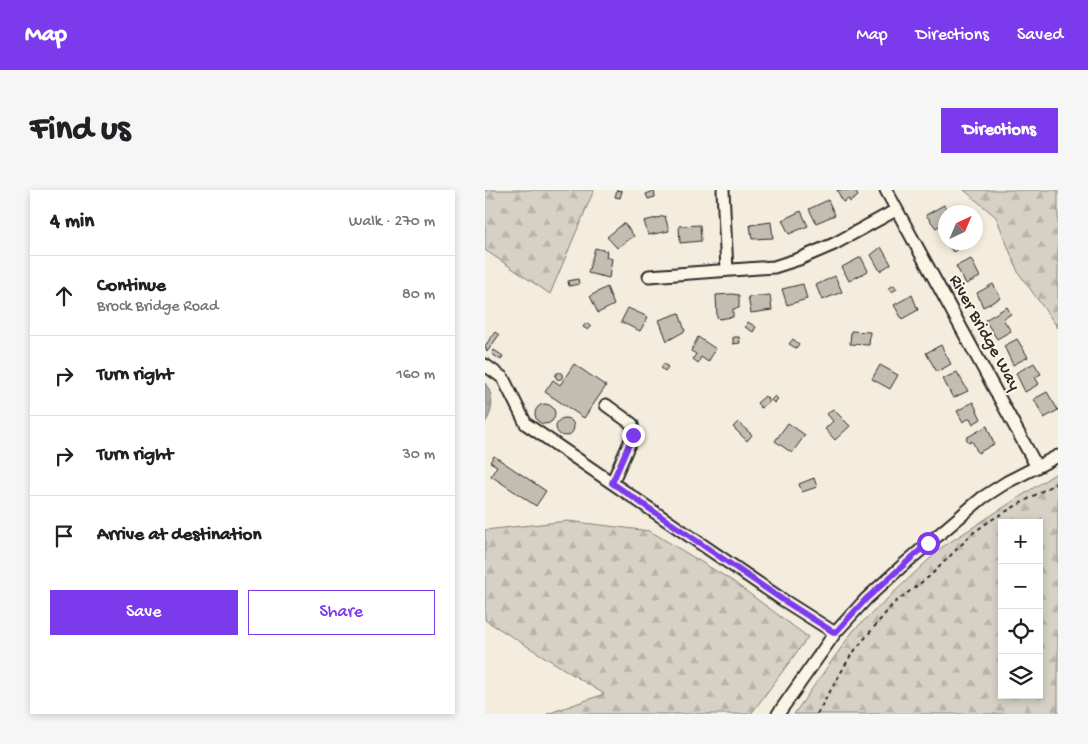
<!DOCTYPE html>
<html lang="en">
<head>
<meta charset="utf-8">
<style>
	:root { --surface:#fff; --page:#f6f6f6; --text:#202124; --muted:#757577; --line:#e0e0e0; --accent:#7c3aed }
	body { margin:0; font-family:"Gochi Hand",sans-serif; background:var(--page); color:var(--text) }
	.controls { position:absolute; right:15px; bottom:15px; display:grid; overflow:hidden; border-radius:0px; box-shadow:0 2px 8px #0003 }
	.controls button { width:45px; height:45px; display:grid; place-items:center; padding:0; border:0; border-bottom:1px solid var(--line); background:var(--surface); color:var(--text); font:25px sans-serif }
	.compass { position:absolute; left:453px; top:15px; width:45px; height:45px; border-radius:50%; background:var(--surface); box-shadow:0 2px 8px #0003; rotate:44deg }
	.stop { position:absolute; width:15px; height:15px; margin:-11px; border:4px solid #7c3aed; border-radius:50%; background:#fff }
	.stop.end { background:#7c3aed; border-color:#fff; box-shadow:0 1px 5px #0008 }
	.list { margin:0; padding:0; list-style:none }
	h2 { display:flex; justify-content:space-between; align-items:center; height:65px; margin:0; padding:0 20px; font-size:21px }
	h2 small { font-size:16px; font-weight:400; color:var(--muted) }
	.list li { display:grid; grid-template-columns:32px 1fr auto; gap:15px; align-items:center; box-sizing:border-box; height:80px; padding:0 20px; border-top:1px solid var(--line) }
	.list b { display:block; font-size:19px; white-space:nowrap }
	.list p { margin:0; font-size:16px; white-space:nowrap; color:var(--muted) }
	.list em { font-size:16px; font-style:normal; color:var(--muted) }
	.actions { display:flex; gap:10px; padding:15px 20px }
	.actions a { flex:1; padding:11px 0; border:1px solid var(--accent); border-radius:0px; text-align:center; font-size:18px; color:var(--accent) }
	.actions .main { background:var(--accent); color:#fff }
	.icon { flex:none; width:28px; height:28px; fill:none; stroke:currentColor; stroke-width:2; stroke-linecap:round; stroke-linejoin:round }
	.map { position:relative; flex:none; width:573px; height:524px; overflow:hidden; border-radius:0px }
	header { display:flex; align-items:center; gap:30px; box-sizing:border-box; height:70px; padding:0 25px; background:var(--accent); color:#fff }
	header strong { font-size:24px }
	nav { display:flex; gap:28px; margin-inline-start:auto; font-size:18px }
	.intro { display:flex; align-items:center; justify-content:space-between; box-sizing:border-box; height:120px; padding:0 30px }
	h1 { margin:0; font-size:35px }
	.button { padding:12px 22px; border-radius:0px; background:var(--accent); color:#fff; font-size:18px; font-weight:700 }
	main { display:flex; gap:30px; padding:0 30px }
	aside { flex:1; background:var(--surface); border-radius:0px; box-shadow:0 2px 8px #0003 }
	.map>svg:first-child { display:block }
</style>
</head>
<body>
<header>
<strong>Map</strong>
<nav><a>Map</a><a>Directions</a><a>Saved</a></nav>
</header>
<div class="intro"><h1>Find us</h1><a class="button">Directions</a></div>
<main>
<aside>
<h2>4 min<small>Walk · 270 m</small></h2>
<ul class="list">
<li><svg class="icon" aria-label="ahead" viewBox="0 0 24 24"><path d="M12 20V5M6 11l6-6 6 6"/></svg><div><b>Continue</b><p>Brock Bridge Road</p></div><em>80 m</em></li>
<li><svg class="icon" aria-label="right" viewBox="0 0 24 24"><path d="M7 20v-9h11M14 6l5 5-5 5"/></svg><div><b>Turn right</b></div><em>160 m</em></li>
<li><svg class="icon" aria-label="right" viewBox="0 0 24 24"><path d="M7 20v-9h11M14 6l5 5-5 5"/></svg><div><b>Turn right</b></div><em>30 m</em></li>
<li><svg class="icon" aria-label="arrive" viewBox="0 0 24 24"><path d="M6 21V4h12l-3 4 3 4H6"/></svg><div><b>Arrive at destination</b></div></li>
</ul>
<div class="actions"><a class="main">Save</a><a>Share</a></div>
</aside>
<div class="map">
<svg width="573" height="524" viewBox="0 0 573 524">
	<defs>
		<pattern id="forest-firs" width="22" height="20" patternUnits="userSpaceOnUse" patternTransform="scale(1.25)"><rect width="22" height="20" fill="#d6d1c4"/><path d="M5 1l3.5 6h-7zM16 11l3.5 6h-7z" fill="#b8b4a9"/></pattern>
		<pattern id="water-ripples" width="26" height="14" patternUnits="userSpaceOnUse" patternTransform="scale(1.25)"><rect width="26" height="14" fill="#afaaa0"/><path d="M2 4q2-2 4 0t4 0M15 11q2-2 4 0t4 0" fill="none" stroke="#8f8b83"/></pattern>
	</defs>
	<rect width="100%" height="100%" fill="#f4edde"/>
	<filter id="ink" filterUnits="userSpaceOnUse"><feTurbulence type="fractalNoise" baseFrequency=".02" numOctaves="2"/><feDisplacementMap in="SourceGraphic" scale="10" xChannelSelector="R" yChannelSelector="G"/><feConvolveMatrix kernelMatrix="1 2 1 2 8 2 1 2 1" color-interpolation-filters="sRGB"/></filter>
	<g filter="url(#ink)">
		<path fill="url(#forest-firs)" stroke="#807e78" fill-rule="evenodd" d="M0 0H109L65 104 0 60Z
			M479 0H573V138L533 82 511 27Z
			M573 282V524H309L368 441 456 358ZM517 333H554V505H517Z
			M83 331 165 341 246 390 323 447 266 524H62L119 504 0 430V340Z"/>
		<path fill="url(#water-ripples)" stroke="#7a7771" d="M0 193C9 205 9 220 0 233Z"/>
		<path fill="#c2bdb1" stroke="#2b2b2b" d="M132 0 137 1 135 8 130 7Z
			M352 0H370L373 6 365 12 364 9 358 12Z
			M169 1 170 7 163 9 161 4Z
			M343 10 350 25 331 33 324 19Z
			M459 15 463 22H460V32L451 38 441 25Z
			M480 16 482 20 477 22 475 18Z
			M316 21 323 36 304 44 297 30Z
			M180 26 184 41 163 45 159 31Z
			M286 32 288 48 267 49 265 35Z
			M139 33 149 46 132 58 122 47Z
			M215 35 216 51 195 53 194 36Z
			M461 52H480L481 55 468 62Z
			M396 57 406 74 395 81 386 65Z
			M110 58 122 61 121 67 127 69 124 88 103 83Z
			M376 67 383 81 364 91 357 77Z
			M486 69 495 87 481 94 471 76Z
			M350 86 357 102 337 110 331 95Z
			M93 89 94 94 84 96 83 91Z
			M318 94 322 109 302 115 297 99Z
			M508 94 516 108 498 117 492 103Z
			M409 95 412 99 406 102 403 98Z
			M122 97 129 115 113 123 105 106Z
			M247 104 254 105V118L248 119V127L234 129 232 127 231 105Z
			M285 105 287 120 266 123 263 107Z
			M427 105 433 120 417 129 409 115Z
			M522 117 526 124 518 129 526 141 512 149 500 130Z
			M143 118 163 127 155 141 136 132Z
			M194 123 200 141 182 151 174 130Z
			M263 132 271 137 268 142 260 137Z
			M101 133 106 137 103 140 98 137Z
			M366 141 385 142 384 155 365 154Z
			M10 142 14 145 2 162 0 156Z
			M213 147 231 159 223 172 216 167 213 173 208 169 211 164 206 161Z
			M248 147H254L255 153 248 154Z
			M308 149 314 154 311 158 304 154Z
			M532 149 543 167 528 175 519 156Z
			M456 155 466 174 452 182 441 163Z
			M9 160 18 166 16 170 7 164Z
			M179 173 183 177 180 181 176 178Z
			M549 173 556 184 550 187 554 194 540 202 531 183Z
			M89 174 121 196 99 228 60 202 68 190 75 195Z
			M395 175 413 185 405 199 387 189Z
			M472 182 483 201 468 208 458 189Z
			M70.5 186a3.5 3.5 0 1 1 7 0a3.5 3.5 0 1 1-7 0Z
			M562 202 573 220 559 228 549 209Z
			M280 206 285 211 276 218 272 213Z
			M290 206 293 209 289 213 286 210Z
			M488 212 496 229 488 234 485 228 478 232 472 221Z
			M50 224a10 10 0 1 1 20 0a10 10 0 1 1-20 0Z
			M348 219 365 236 350 250 340 239 348 231 342 224Z
			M71 237a9 9 0 1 1 18 0a9 9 0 1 1-18 0Z
			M253 232 267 245 262 251 248 237Z
			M303 233 320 245 307 263 290 251Z
			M502 236 509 254 493 263 487 251 484 253 481 248Z
			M9 266 61 301 51 316 6 286 12 276 5 272Z
			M329 288 332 297 317 302 314 294Z"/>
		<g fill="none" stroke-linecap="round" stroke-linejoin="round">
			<defs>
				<path id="minor" d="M238 0 242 80
					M401 0 552 277
					M164 86 289 77 314 69 349 54 411 20
					M0 175 18 188 41 234 298 410 350 443
					M121 215 147 234 148 245 127 293
					M293 524 350 443 381 409 417 376 497 308 522 292 573 266"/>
			</defs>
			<use href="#minor" stroke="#2b2b2b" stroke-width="15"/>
			<path stroke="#2b2b2b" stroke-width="2" stroke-dasharray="4 4" stroke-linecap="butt" d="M332 524 366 465 409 413 445 386 488 343 506 330 573 292"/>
			<use href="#minor" stroke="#fcf5e5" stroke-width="11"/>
		</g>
	</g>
	<g fill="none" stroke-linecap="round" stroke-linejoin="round" filter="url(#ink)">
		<path stroke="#7c3aed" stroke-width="6" d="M148 245 127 293 298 410 350 443 381 409 443 353"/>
	</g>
	<g text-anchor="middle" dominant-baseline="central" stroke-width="4" stroke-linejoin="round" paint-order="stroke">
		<g font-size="18" fill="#2b2b2b" stroke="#fcf5e5">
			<text transform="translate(499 143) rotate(61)">River Bridge Way</text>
		</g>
	</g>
</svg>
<div class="controls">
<button>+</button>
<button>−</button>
<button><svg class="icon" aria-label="locate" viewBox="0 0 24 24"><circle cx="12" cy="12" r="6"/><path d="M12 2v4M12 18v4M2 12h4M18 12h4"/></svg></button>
<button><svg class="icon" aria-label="layers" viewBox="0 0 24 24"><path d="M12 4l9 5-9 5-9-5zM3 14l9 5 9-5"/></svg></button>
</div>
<svg class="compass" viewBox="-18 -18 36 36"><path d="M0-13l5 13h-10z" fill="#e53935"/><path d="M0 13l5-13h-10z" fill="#757577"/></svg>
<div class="stop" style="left:443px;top:353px"></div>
<div class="stop end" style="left:148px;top:245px"></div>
</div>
</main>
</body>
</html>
